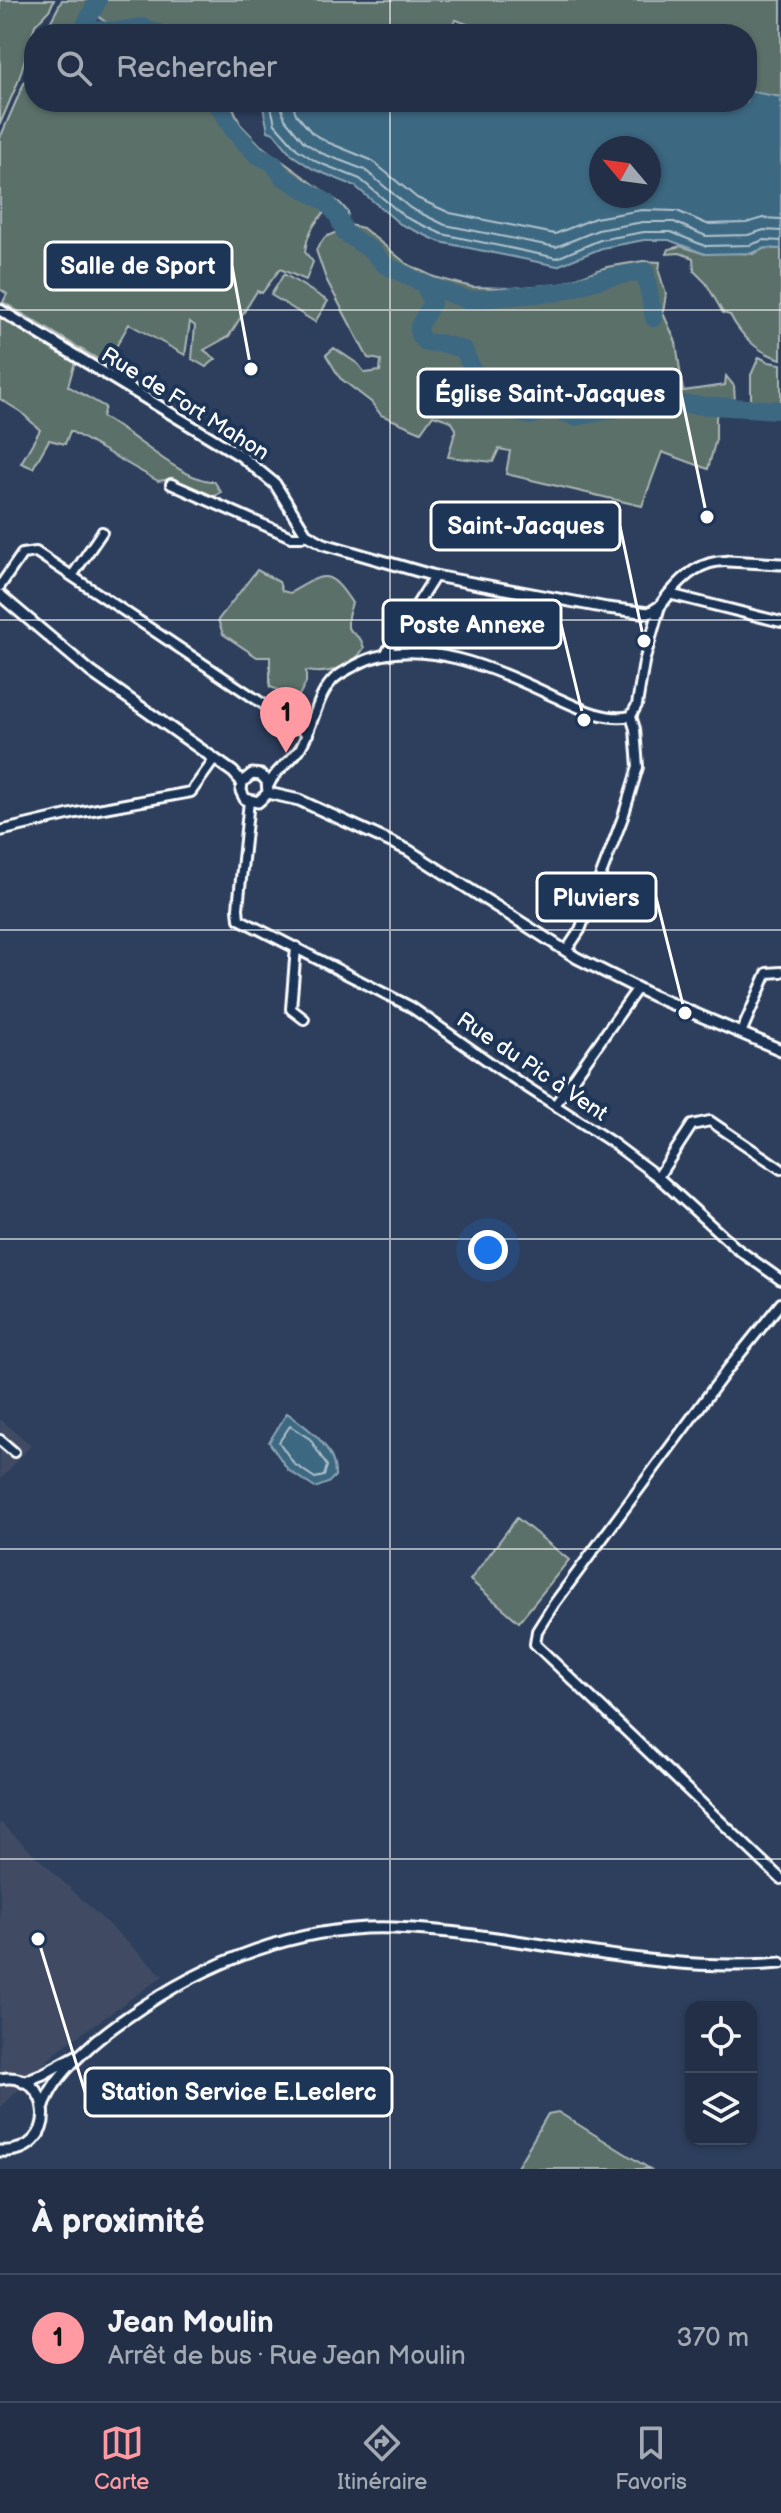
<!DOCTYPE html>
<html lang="fr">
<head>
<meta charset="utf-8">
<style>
	:root { --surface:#222f46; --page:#2e3b51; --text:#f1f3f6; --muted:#a2a9b3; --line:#3f4a5f; --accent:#ff9aa2 }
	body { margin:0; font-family:"Balsamiq Sans",sans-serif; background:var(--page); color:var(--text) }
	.controls { position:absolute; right:24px; bottom:24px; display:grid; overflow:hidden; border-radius:16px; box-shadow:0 2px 6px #0004 }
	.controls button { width:72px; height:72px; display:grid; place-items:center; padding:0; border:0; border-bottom:2px solid var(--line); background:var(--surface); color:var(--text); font:40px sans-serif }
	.compass { position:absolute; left:589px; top:136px; width:72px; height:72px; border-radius:50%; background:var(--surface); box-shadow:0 2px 6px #0004; rotate:299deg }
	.you { position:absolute; left:488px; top:1250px; width:28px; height:28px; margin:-20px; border:6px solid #fff; border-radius:50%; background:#1a73e8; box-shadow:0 0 0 12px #1a73e833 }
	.badge { display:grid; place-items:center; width:52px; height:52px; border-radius:50%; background:var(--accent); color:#111; font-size:26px; font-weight:700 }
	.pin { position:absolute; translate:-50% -66px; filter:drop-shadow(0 2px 4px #0008) }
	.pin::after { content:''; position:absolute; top:42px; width:28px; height:24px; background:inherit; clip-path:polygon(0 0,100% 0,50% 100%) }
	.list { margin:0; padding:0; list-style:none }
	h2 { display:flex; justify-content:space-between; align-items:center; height:104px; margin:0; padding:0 32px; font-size:34px }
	h2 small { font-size:26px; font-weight:400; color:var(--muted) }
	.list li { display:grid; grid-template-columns:52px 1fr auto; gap:24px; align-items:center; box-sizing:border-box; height:128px; padding:0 32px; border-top:2px solid var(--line) }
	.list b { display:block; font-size:30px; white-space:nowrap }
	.list p { margin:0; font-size:26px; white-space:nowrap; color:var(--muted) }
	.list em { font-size:26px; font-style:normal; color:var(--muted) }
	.icon { flex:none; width:44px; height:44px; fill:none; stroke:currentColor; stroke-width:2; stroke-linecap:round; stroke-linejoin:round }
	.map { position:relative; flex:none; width:781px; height:2169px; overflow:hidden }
	.search { position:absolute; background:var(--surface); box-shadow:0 2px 6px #0004; left:24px; right:24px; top:24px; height:88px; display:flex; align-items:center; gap:20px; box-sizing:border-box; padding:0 28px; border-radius:32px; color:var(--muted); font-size:30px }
	.sheet { height:232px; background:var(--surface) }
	nav { display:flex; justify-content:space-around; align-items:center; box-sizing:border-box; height:112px; border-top:2px solid var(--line); background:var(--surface); font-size:22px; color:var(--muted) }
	nav a { display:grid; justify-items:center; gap:4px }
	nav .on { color:var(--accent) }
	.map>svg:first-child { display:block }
</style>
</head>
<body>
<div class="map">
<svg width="781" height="2169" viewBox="0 0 781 2169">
	<rect width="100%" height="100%" fill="#2d3f5d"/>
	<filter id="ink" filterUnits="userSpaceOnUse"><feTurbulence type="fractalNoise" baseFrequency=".0125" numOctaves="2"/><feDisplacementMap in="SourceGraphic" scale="16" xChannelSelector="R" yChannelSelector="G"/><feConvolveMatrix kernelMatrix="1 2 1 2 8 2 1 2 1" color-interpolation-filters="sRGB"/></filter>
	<g filter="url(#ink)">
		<path fill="#404b64" d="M0 1419 31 1445 0 1480Z
			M0 1822 163 1976 57 2051 0 2108Z"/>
		<path fill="#5b6f6b" stroke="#adb7b5" stroke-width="2" d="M0 0H54L50 9 35 25 18 82 0 124Z
			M62 0H781V97L747 92V34H495L456 20 446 34H127L163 27C139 25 106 34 93 9L74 27 84 34H44Z
			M34 60V102H231L240 124 260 145 341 204 348 212 347 219 325 212C313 224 307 235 305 252L313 262 306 280 280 269 262 293 257 291 229 336 204 350 216 359 206 367 192 359 195 326 190 322 185 355 129 324 106 364 3 302 7 294 0 289V138Z
			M345 224 363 228 407 264 434 277 472 287 511 288 560 284 607 267 643 261 660 262 659 272 666 294 663 313 676 342 683 391 725 385 726 376 734 386 735 401 721 402 716 417V439L708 469 662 452 642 506 506 474 510 451 499 449 493 462 448 457 456 429 451 421 433 415 421 432 381 415 371 402 340 378 326 355 334 348 358 364 365 373 380 371 381 360 368 358 326 279 316 250 325 237 337 232 349 240Z
			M681 246 705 254 724 252 753 254 765 248 781 249V359C757 352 742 337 730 315L723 313 706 283 694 271 693 258 680 253 667 254 669 249Z
			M284 274 328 301 315 322 271 295Z
			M0 318 75 362 68 386 105 407 102 417C132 432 183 482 214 481L221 492 212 498 172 479 158 481 70 431 65 444 49 440 33 468 21 463 40 430 21 412 0 399Z
			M759 357 769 362 781 364V404H751V375Z
			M257 570 279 582 282 591 290 593C323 574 328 566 352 603L348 616V628L361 640 364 648C352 668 328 675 306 671V683L298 697 270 687V657H257L223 634 218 620Z
			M517 1518 569 1560 519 1622 470 1580Z
			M558 2112 650 2169H516L548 2114Z"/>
		<path fill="#3d6882" stroke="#8ba4b4" stroke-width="2" fill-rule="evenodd" d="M747 91 781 97V249L765 248 752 253 705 254 669 240H644L602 248 557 266 440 242 400 224 355 186 313 169 292 155 274 133 268 131 262 102H747ZM649 148V196H601V148Z
			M287 1413C308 1428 336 1447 335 1476L328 1483 315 1488 288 1470 269 1442Z"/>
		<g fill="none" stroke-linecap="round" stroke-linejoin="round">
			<path stroke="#b1c3cd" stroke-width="2" d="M270 102 275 124 297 149 317 162 360 179 405 217 442 234 557 258 600 240 644 232H671L705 246 750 245 764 240 781 241
				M280 102 285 119 304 142 321 153 365 170 410 208 445 225 556 247 598 230 643 222H674L706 236 748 235 764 230 781 231
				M292 102 296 114 312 133 327 142 371 160 417 198 450 213 555 234 595 218 642 210 677 211 707 224 746 223 763 218 781 219
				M290 1426 310 1439 327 1466 324 1476 315 1478 294 1464 279 1442Z"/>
			<path stroke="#3d6882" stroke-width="18" d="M98 0 83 29 116 31 143 27 160 34
				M216 102 234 131 256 154 273 163 283 177 326 202 338 216 345 233 372 251 385 265 424 284 432 303 419 326V335L425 342 445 344 464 350 483 395 517 413 531 416 551 408 575 417 622 408 678 404 781 410
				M424 284 467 300 560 292 605 278 645 271 654 318"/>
			<defs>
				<path id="minor" d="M171 484 291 537H301L306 534
					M728 561C702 560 685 575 669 594L781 622
					M72 576 102 532
					M0 586 22 554 36 552 308 734
					M386 653 435 576
					M269 785C275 768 295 761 303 743 313 724 317 698 331 682 337 674 348 670 356 665 416 632 498 670 555 697 577 707 606 722 631 716
					M249 801 238 908 239 919 411 1007 502 1071 610 1141 658 1177 736 1248 781 1280
					M0 831 76 813 191 792 214 760
					M296 947 291 1009 304 1019
					M566 951 580 930 623 817 638 767 635 729 631 716 637 705 644 662 660 606
					M741 1033 767 973 781 972
					M555 1105 637 989
					M658 1177 692 1125 710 1121 781 1169
					M781 1303 727 1370 554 1604 537 1631 535 1644 781 1879
					M0 1440 14 1452"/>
				<path id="tertiary" d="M0 310 241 456 275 484 306 534 324 544 435 576 607 608 649 613 660 606 669 594
					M728 561 781 564
					M0 595 91 672 233 772 242 782 241 791 245 799 258 802 268 793 267 781 261 775 252 774 242 782
					M268 793 299 800 408 850 577 958 653 996 781 1050
					M0 2079C54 2068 62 2155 0 2151
					M23 2082 43 2074 76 2056
					M44 2107C52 2074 101 2035 129 2016 206 1962 300 1924 395 1928 525 1933 650 1975 781 1963"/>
			</defs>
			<use href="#minor" stroke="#fff" stroke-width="14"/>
			<use href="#tertiary" stroke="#fff" stroke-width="15"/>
			<use href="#minor" stroke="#1d3557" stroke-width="8"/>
			<use href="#tertiary" stroke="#1d3557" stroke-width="9"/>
		</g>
	</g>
	<path fill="none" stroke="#fff" stroke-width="2" stroke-opacity="0.55" d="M390 0V34M390 102V2169M0 310H781M0 620H781M0 930H781M0 1239H781M0 1549H781M0 1859H781"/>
	<g text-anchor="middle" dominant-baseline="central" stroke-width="8" stroke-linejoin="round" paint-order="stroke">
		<g font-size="22" fill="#fff" stroke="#1d3557">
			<text transform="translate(185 404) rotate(32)">Rue de Fort Mahon</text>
			<text transform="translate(532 1067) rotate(34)">Rue du Pic à Vent</text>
		</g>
	</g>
	<path fill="none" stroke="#fff" stroke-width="3" d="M251 369L232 266M707 517L681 393M644 641L620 526M584 720L561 624M685 1013L656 897M38 1939L85 2092"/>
	<g fill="#fff" stroke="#1d3557" stroke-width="3">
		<circle cx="251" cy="369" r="8"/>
		<circle cx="707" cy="517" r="8"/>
		<circle cx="644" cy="641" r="8"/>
		<circle cx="584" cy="720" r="8"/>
		<circle cx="685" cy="1013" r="8"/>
		<circle cx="38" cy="1939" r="8"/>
	</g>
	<g fill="#1d3557" stroke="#fff" stroke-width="3">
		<rect x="45" y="242" width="187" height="48" rx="8"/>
		<rect x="418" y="369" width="263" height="48" rx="8"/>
		<rect x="431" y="502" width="189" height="48" rx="8"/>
		<rect x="383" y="600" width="178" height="48" rx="8"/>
		<rect x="537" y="873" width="119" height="48" rx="8"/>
		<rect x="85" y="2068" width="307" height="48" rx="8"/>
	</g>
	<g font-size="24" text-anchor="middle" font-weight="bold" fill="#fff">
		<text x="138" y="274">Salle de Sport</text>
		<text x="550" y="402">Église Saint-Jacques</text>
		<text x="526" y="534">Saint-Jacques</text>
		<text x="472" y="633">Poste Annexe</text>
		<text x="596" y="906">Pluviers</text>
		<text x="239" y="2100">Station Service E.Leclerc</text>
	</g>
</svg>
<div class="controls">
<button><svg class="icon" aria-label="locate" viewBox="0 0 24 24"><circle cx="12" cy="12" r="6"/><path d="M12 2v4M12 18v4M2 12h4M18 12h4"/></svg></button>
<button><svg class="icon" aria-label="layers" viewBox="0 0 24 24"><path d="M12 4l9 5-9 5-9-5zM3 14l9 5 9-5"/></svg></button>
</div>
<svg class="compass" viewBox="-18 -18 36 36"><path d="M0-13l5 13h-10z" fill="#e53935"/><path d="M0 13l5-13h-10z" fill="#a2a9b3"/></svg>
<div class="you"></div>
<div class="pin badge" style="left:286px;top:753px">1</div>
<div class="search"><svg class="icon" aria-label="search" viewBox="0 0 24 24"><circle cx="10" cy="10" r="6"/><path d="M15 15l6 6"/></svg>Rechercher</div>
</div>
<section class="sheet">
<h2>À proximité<small></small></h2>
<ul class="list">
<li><span class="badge">1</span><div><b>Jean Moulin</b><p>Arrêt de bus · Rue Jean Moulin</p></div><em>370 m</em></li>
</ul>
</section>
<nav>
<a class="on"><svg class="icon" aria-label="map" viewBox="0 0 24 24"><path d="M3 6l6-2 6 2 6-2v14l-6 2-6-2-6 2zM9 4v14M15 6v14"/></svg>Carte</a>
<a><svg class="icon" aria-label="directions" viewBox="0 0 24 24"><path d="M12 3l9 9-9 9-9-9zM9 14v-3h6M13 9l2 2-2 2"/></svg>Itinéraire</a>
<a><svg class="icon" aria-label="saved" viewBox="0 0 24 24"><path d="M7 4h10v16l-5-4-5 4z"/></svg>Favoris</a>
</nav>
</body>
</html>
